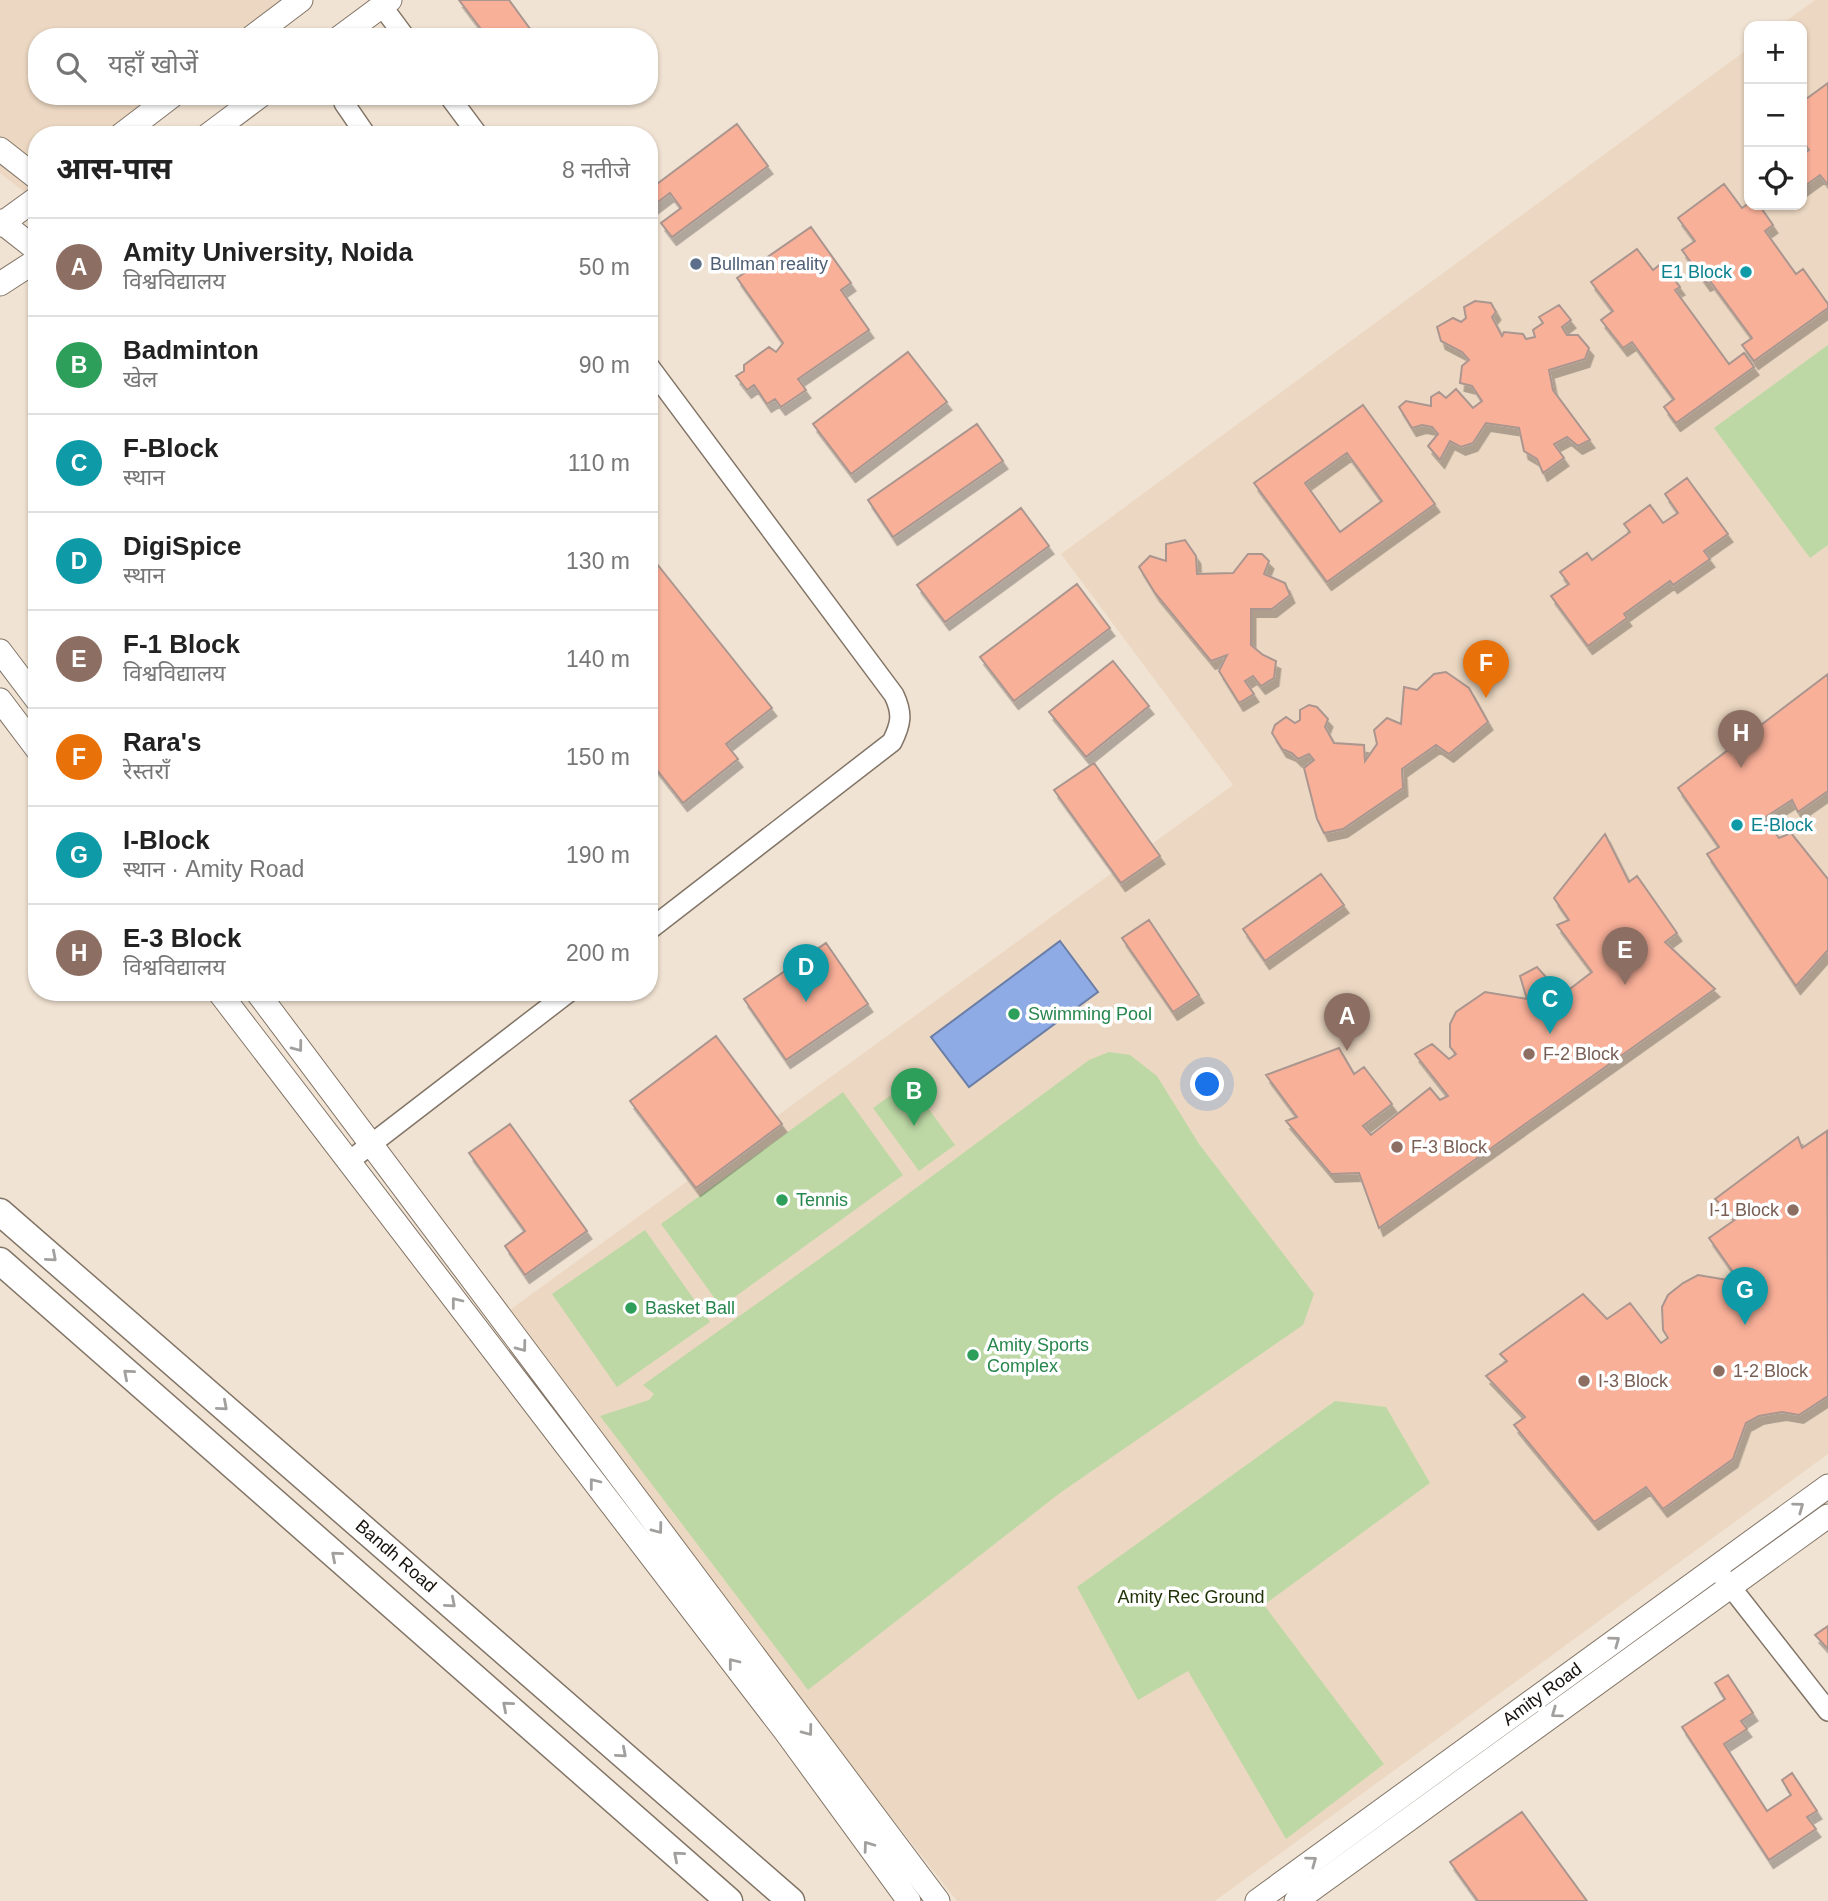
<!DOCTYPE html>
<html lang="hi">
<head>
<meta charset="utf-8">
<style>
	:root { --surface:#fff; --page:#f6f6f6; --text:#222; --muted:#767676; --line:#e0e0e0; --accent:#111827 }
	body { margin:0; font-family:Helvetica,"Noto Sans Devanagari",sans-serif; background:var(--page); color:var(--text) }
	.controls { position:absolute; right:21px; top:21px; display:grid; overflow:hidden; border-radius:14px; box-shadow:0 2px 5px #0004 }
	.controls button { width:63px; height:63px; display:grid; place-items:center; padding:0; border:0; border-bottom:2px solid var(--line); background:var(--surface); color:var(--text); font:35px sans-serif }
	.you { position:absolute; left:1208px; top:1085px; width:24px; height:24px; margin:-18px; border:5px solid #fff; border-radius:50%; background:#1a73e8; box-shadow:0 0 0 10px #1a73e833 }
	.badge { display:grid; place-items:center; width:46px; height:46px; border-radius:50%; background:var(--accent); color:#fff; font-size:23px; font-weight:700 }
	.pin { position:absolute; translate:-50% -58px; filter:drop-shadow(0 2px 4px #0008) }
	.pin::after { content:''; position:absolute; top:37px; width:24px; height:21px; background:inherit; clip-path:polygon(0 0,100% 0,50% 100%) }
	.list { margin:0; padding:0; list-style:none }
	h2 { display:flex; justify-content:space-between; align-items:center; height:91px; margin:0; padding:0 28px; font-size:30px }
	h2 small { font-size:23px; font-weight:400; color:var(--muted) }
	.list li { display:grid; grid-template-columns:46px 1fr auto; gap:21px; align-items:center; box-sizing:border-box; height:98px; padding:0 28px; border-top:2px solid var(--line) }
	.list b { display:block; font-size:26px; white-space:nowrap }
	.list p { margin:0; font-size:23px; white-space:nowrap; color:var(--muted) }
	.list em { font-size:23px; font-style:normal; color:var(--muted) }
	.icon { flex:none; width:38px; height:38px; fill:none; stroke:currentColor; stroke-width:2; stroke-linecap:round; stroke-linejoin:round }
	.map { position:relative; flex:none; width:1828px; height:1901px; overflow:hidden }
	.search { position:absolute; background:var(--surface); box-shadow:0 2px 5px #0004; left:28px; top:28px; width:630px; height:77px; display:flex; align-items:center; gap:18px; box-sizing:border-box; padding:0 24px; border-radius:28px; color:var(--muted); font-size:26px }
	.panel { position:absolute; background:var(--surface); box-shadow:0 2px 5px #0004; left:28px; top:126px; width:630px; height:875px; border-radius:28px }
	.map>svg:first-child { display:block }
</style>
</head>
<body>
<div class="map">
<svg width="1828" height="1901" viewBox="0 0 1828 1901">
	<defs>
		<filter id="shadow"><feDropShadow dx="4.5" dy="8" stdDeviation="0" flood-color="#0004"/></filter>
	</defs>
	<rect width="100%" height="100%" fill="#f1e3d3"/>
	<path fill="#ecd8c2" d="M0 0H314L265 37H37V96H185L133 135H37V202L0 173Z
		M1815 0H1828V1454L1215 1901H957L500 1317 1233 785 1061 554 1749 48V205H1802V26H1779Z"/>
	<path fill="#bdd8a5" d="M1828 345V545L1810 558 1714 428Z
		M1109 1052 1130 1055 1157 1076 1199 1144 1314 1294 1303 1325 1060 1493 808 1690 600 1416 649 1400 654 1394 643 1385 843 1242 1089 1060Z
		M909 1082 955 1145 919 1171 873 1108Z
		M843 1092 903 1175 721 1307 661 1224Z
		M645 1230 710 1322 617 1387 552 1294Z
		M1335 1401 1386 1407 1430 1483 1264 1605 1384 1764 1286 1839 1188 1671 1138 1700 1077 1587Z"/>
	<path fill="#8eabe6" stroke="#6a7da5" stroke-width="2" d="M1060 941 1098 992 969 1087 931 1037Z"/>
	<path fill="#f9b099" stroke="#aa968f" stroke-width="2" fill-rule="evenodd" filter="url(#shadow)" d="M459 0H509L536 37H487Z
		M1828 83V185L1820 175 1802 188V155L1809 150 1802 140V102Z
		M737 124 768 166 672 237 661 223 681 208 670 193 650 208 649 190Z
		M1724 184 1742 208 1749 203 1759 205 1773 225 1765 231 1796 274 1803 269 1828 304V308L1754 361 1742 345 1752 338 1710 281 1706 283 1682 250 1695 241 1678 218Z
		M811 227 851 283 841 290 869 330 798 379 806 390 781 407 775 399 767 404 754 385 747 390 736 376 744 371V365L769 347 776 352 783 343 737 278Z
		M1637 249 1653 270 1662 263 1680 287 1675 290 1729 364 1744 353 1754 367 1676 423 1664 407 1674 399 1632 342 1623 348 1601 320 1613 311 1591 282Z
		M1475 301 1491 303 1496 312 1492 317 1502 336 1504 332 1523 334 1526 339 1535 337 1533 330 1543 323 1539 317 1559 305 1571 320 1562 327 1567 335H1578L1589 348 1585 359 1549 370 1553 390 1590 440 1578 446 1567 437 1554 444 1564 458 1543 473 1537 459 1524 451 1519 428 1486 423 1473 443 1461 447 1450 441 1440 460 1428 446 1438 434 1432 427 1422 425 1412 428 1399 407 1406 401 1431 406V397L1439 392 1446 398 1456 389 1473 408 1482 401 1472 386 1460 383 1462 366 1469 360 1462 352 1441 341 1437 327 1453 318 1461 322 1466 318 1464 307Z
		M908 352 947 402 851 474 813 424Z
		M1363 405 1435 504 1327 582 1254 483ZM1347 453 1382 501 1340 532 1305 483Z
		M977 424 1003 461 893 537 868 500Z
		M1687 478 1728 534 1704 551 1710 559 1673 585 1670 581 1624 614 1627 618 1588 646 1551 596 1569 584 1560 572 1587 553 1592 560 1630 532 1624 524 1650 505 1663 523 1678 513 1665 494Z
		M1021 508 1049 546 945 622 917 585Z
		M1185 540 1196 556 1197 574 1233 573 1248 554H1262L1269 561 1264 574 1285 583 1290 595 1272 609H1251V645L1263 655 1276 661 1274 678 1261 686 1253 676 1245 681 1254 694 1239 703 1219 671 1227 655 1211 661 1155 593 1139 567 1150 556 1166 561V544Z
		M649 554 772 708 726 744 738 759 683 803 649 760Z
		M1077 584 1110 628 1014 701 980 657Z
		M1113 661 1149 706 1086 757 1049 712Z
		M1446 672 1469 688 1488 722 1449 754 1436 745 1416 759 1402 769 1403 788 1343 829 1324 833 1317 819 1304 768 1314 760 1309 754 1298 759 1292 753 1282 749 1272 733 1275 725 1286 717 1295 723 1300 720V710L1309 705 1317 707 1328 719 1325 727 1334 743 1364 745 1365 761 1377 744 1374 730 1387 718 1401 724 1404 687 1417 690 1434 674Z
		M1828 674V791L1798 812 1792 800 1764 818 1779 838 1791 833 1828 879V950L1796 986 1707 854 1719 847 1678 788Z
		M1094 763 1160 856 1121 883 1054 790Z
		M1605 834 1629 882 1637 876 1677 933 1665 942 1715 989 1379 1228 1359 1173 1331 1174 1286 1121 1297 1117 1266 1075 1339 1048 1354 1074 1364 1067 1392 1104 1363 1126 1371 1135 1430 1088 1440 1100 1448 1096 1415 1054 1432 1044 1449 1059 1456 1054 1450 1047V1024L1456 1012 1485 992 1527 999 1520 976 1537 967 1562 995 1592 972 1557 925 1569 920 1554 898Z
		M1321 874 1344 905 1265 961 1243 929Z
		M1149 920 1199 995 1173 1012 1122 938Z
		M826 943 868 1004 786 1060 744 999Z
		M716 1036 782 1124 696 1188 630 1101Z
		M510 1124 587 1231 525 1275 505 1246 525 1231 469 1153Z
		M1827 1131 1828 1396 1799 1415 1782 1412 1759 1416 1746 1423 1733 1459 1663 1509 1646 1487 1594 1522 1514 1425 1525 1417 1486 1376 1507 1361 1500 1354 1583 1294 1607 1319 1630 1303 1661 1343 1668 1338 1663 1330 1662 1307 1668 1295 1683 1283 1698 1275 1740 1282 1709 1238 1736 1219 1715 1199 1798 1137 1802 1148Z
		M1828 1626V1649L1815 1635Z
		M1728 1675 1753 1713 1741 1721 1747 1729 1724 1744 1767 1811 1791 1795 1782 1780 1792 1773 1817 1811 1807 1817 1816 1829 1769 1860 1682 1727 1725 1699 1715 1683Z
		M1522 1812 1587 1901H1478L1450 1862Z"/>
	<g fill="none" stroke-linecap="round" stroke-linejoin="round">
		<defs>
			<path id="minor" d="M382 6 405 37
				M449 96 478 135
				M344 103 366 135
				M649 366 894 695C903 714 901 724 892 742L649 930
				M348 1162 569 992
				M1723 1577 1828 1711"/>
			<path id="tertiary" d="M252 37 301 0
				M340 37 390 0
				M121 135 172 96
				M208 135 260 96
				M0 149 37 178
				M0 221 37 250
				M0 225 37 198
				M0 284 37 260
				M0 651 37 700
				M0 700 37 749
				M219 992 785 1731 909 1901
				M257 992 938 1901
				M1257 1901 1828 1486
				M1296 1901 1828 1516"/>
			<path id="secondary" d="M0 1212 791 1901
				M0 1261 729 1901"/>
		</defs>
		<use href="#minor" stroke="#827567" stroke-width="22"/>
		<use href="#tertiary" stroke="#827567" stroke-width="25"/>
		<use href="#secondary" stroke="#827567" stroke-width="29"/>
		<use href="#minor" stroke="#fff" stroke-width="19"/>
		<use href="#tertiary" stroke="#fff" stroke-width="23"/>
		<use href="#secondary" stroke="#fff" stroke-width="26"/>
	</g>
	<defs><path id="oneway-chevron" d="M-2-3.5L2.5 0L-2 3.5" fill="none" stroke-width="1.6" stroke-linecap="round" stroke-linejoin="round" transform="scale(1.75)"/></defs>
	<g stroke="#a2a09e">
		<use href="#oneway-chevron" transform="translate(298 1047) rotate(53)"/>
		<use href="#oneway-chevron" transform="translate(52 1257) rotate(41)"/>
		<use href="#oneway-chevron" transform="translate(456 1302) rotate(-128)"/>
		<use href="#oneway-chevron" transform="translate(522 1347) rotate(53)"/>
		<use href="#oneway-chevron" transform="translate(128 1374) rotate(-139)"/>
		<use href="#oneway-chevron" transform="translate(223 1406) rotate(41)"/>
		<use href="#oneway-chevron" transform="translate(594 1483) rotate(-128)"/>
		<use href="#oneway-chevron" transform="translate(1799 1507) rotate(-36)"/>
		<use href="#oneway-chevron" transform="translate(658 1529) rotate(53)"/>
		<use href="#oneway-chevron" transform="translate(336 1556) rotate(-139)"/>
		<use href="#oneway-chevron" transform="translate(451 1603) rotate(41)"/>
		<use href="#oneway-chevron" transform="translate(1615 1641) rotate(-36)"/>
		<use href="#oneway-chevron" transform="translate(733 1663) rotate(-128)"/>
		<use href="#oneway-chevron" transform="translate(507 1706) rotate(-139)"/>
		<use href="#oneway-chevron" transform="translate(1556 1713) rotate(144)"/>
		<use href="#oneway-chevron" transform="translate(808 1731) rotate(53)"/>
		<use href="#oneway-chevron" transform="translate(622 1753) rotate(41)"/>
		<use href="#oneway-chevron" transform="translate(868 1846) rotate(-126)"/>
		<use href="#oneway-chevron" transform="translate(678 1856) rotate(-139)"/>
		<use href="#oneway-chevron" transform="translate(1312 1861) rotate(-36)"/>
	</g>
	<circle fill="#5c6f8a" stroke="#fff" stroke-width="2.5" cx="696" cy="264" r="7"/>
	<g fill="#0f9aa8" stroke="#fff" stroke-width="2.5">
		<circle cx="1746" cy="272" r="7"/>
		<circle cx="1737" cy="825" r="7"/>
	</g>
	<g fill="#2e9e5b" stroke="#fff" stroke-width="2.5">
		<circle cx="1014" cy="1014" r="7"/>
		<circle cx="782" cy="1200" r="7"/>
		<circle cx="631" cy="1308" r="7"/>
		<circle cx="973" cy="1355" r="7"/>
	</g>
	<g fill="#8d6e63" stroke="#fff" stroke-width="2.5">
		<circle cx="1529" cy="1054" r="7"/>
		<circle cx="1397" cy="1147" r="7"/>
		<circle cx="1793" cy="1210" r="7"/>
		<circle cx="1719" cy="1371" r="7"/>
		<circle cx="1584" cy="1381" r="7"/>
	</g>
	<g text-anchor="middle" dominant-baseline="central" stroke-width="7" stroke-linejoin="round" paint-order="stroke">
		<g font-size="18" fill="#4e5e75" stroke="#fff" text-anchor="start">
			<text x="710" y="264">Bullman reality</text>
		</g>
		<g font-size="18" fill="#0d838f" stroke="#fff" text-anchor="end">
			<text x="1732" y="272">E1 Block</text>
			<text x="1751" y="825" text-anchor="start">E-Block</text>
		</g>
		<g font-size="18" fill="#27864d" stroke="#fff" text-anchor="start">
			<text x="1028" y="1014">Swimming Pool</text>
			<text x="796" y="1200">Tennis</text>
			<text x="645" y="1308">Basket Ball</text>
			<text x="987" y="1345">Amity Sports<tspan x="987" dy="21">Complex</tspan></text>
		</g>
		<g font-size="18" fill="#785e54" stroke="#fff" text-anchor="start">
			<text x="1543" y="1054">F-2 Block</text>
			<text x="1411" y="1147">F-3 Block</text>
			<text x="1779" y="1210" text-anchor="end">I-1 Block</text>
			<text x="1733" y="1371">1-2 Block</text>
			<text x="1598" y="1381">I-3 Block</text>
		</g>
		<g font-size="18" fill="#16110c" stroke="#fff">
			<text transform="translate(396 1556) rotate(41)">Bandh Road</text>
			<text transform="translate(1542 1694) rotate(-36)">Amity Road</text>
		</g>
		<g font-size="18" fill="#1e3205" stroke="#fff">
			<text x="1191" y="1597">Amity Rec Ground</text>
		</g>
	</g>
</svg>
<div class="controls">
<button>+</button>
<button>−</button>
<button><svg class="icon" aria-label="locate" viewBox="0 0 24 24"><circle cx="12" cy="12" r="6"/><path d="M12 2v4M12 18v4M2 12h4M18 12h4"/></svg></button>
</div>
<div class="you"></div>
<div class="pin badge" style="left:1347px;top:1051px;background:#8d6e63">A</div>
<div class="pin badge" style="left:914px;top:1126px;background:#2e9e5b">B</div>
<div class="pin badge" style="left:1550px;top:1034px;background:#0f9aa8">C</div>
<div class="pin badge" style="left:806px;top:1002px;background:#0f9aa8">D</div>
<div class="pin badge" style="left:1625px;top:985px;background:#8d6e63">E</div>
<div class="pin badge" style="left:1486px;top:698px;background:#e8710a">F</div>
<div class="pin badge" style="left:1745px;top:1325px;background:#0f9aa8">G</div>
<div class="pin badge" style="left:1741px;top:768px;background:#8d6e63">H</div>
<div class="search"><svg class="icon" aria-label="search" viewBox="0 0 24 24"><circle cx="10" cy="10" r="6"/><path d="M15 15l6 6"/></svg>यहाँ खोजें</div>
<section class="panel">
<h2>आस-पास<small>8 नतीजे</small></h2>
<ul class="list">
<li><span class="badge" style="background:#8d6e63">A</span><div><b>Amity University, Noida</b><p>विश्वविद्यालय</p></div><em>50 m</em></li>
<li><span class="badge" style="background:#2e9e5b">B</span><div><b>Badminton</b><p>खेल</p></div><em>90 m</em></li>
<li><span class="badge" style="background:#0f9aa8">C</span><div><b>F-Block</b><p>स्थान</p></div><em>110 m</em></li>
<li><span class="badge" style="background:#0f9aa8">D</span><div><b>DigiSpice</b><p>स्थान</p></div><em>130 m</em></li>
<li><span class="badge" style="background:#8d6e63">E</span><div><b>F-1 Block</b><p>विश्वविद्यालय</p></div><em>140 m</em></li>
<li><span class="badge" style="background:#e8710a">F</span><div><b>Rara's</b><p>रेस्तराँ</p></div><em>150 m</em></li>
<li><span class="badge" style="background:#0f9aa8">G</span><div><b>I-Block</b><p>स्थान · Amity Road</p></div><em>190 m</em></li>
<li><span class="badge" style="background:#8d6e63">H</span><div><b>E-3 Block</b><p>विश्वविद्यालय</p></div><em>200 m</em></li>
</ul>
</section>
</div>
</body>
</html>
